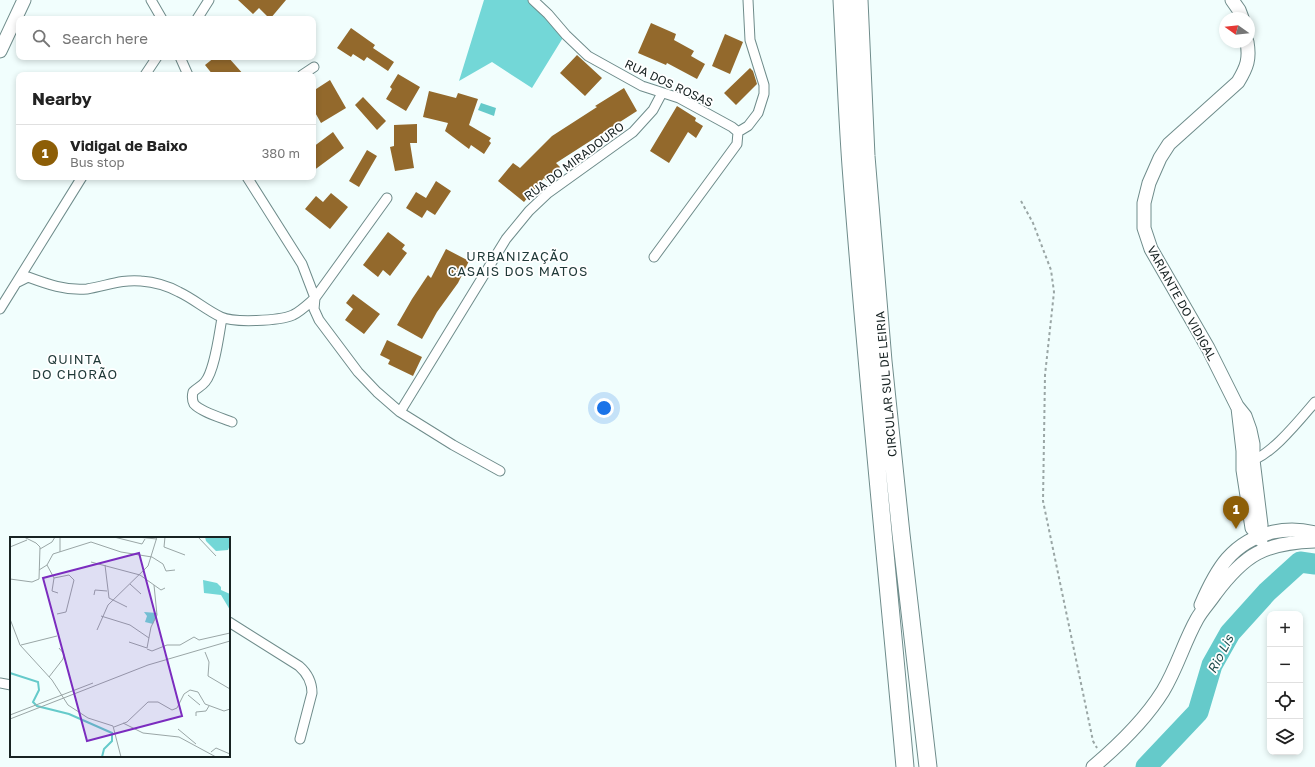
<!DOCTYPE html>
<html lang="en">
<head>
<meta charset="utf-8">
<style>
	:root { --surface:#fff; --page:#f6f6f6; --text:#222; --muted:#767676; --line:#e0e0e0; --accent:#8d5e07 }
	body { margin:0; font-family:"Golos Text",sans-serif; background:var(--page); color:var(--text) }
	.controls { position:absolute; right:12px; bottom:12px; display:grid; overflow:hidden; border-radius:8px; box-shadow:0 2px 6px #0003 }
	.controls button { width:36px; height:36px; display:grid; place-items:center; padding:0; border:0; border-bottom:1px solid var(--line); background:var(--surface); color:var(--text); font:20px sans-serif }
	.compass { position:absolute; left:1219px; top:12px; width:36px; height:36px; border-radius:50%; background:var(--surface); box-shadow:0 2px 6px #0003; rotate:285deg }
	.you { position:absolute; left:604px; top:408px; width:14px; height:14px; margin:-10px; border:3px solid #fff; border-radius:50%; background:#1a73e8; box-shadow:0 0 0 6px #1a73e833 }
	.badge { display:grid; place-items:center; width:26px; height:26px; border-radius:50%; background:var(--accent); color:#fff; font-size:13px; font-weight:700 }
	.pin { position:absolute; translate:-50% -33px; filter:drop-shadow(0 1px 2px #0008) }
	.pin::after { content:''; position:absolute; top:21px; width:14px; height:12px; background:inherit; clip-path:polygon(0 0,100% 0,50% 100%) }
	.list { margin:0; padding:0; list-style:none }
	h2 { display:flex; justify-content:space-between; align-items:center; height:52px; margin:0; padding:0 16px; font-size:17px }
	h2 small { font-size:13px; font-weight:400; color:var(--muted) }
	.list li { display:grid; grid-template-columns:26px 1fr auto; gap:12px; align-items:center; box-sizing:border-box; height:56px; padding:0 16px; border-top:1px solid var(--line) }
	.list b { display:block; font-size:15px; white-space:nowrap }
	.list p { margin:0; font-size:13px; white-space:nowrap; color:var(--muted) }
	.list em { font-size:13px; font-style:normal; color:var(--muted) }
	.icon { flex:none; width:22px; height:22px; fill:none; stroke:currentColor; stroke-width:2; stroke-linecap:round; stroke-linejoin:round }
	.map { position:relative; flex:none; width:1315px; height:767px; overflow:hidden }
	.search { position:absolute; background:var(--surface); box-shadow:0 2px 6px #0003; left:16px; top:16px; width:300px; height:44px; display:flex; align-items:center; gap:10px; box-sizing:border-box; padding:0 14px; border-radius:8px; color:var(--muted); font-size:15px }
	.panel { position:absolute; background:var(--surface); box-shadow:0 2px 6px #0003; left:16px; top:72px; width:300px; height:108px; border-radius:8px }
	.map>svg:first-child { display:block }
</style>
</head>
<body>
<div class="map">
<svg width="1315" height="767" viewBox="0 0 1315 767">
	<rect width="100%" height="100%" fill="#f1fefd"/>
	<path fill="#73d7d7" d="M484 0H529L564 36 532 88 492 62 459 81Z"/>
	<path fill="#65caca" d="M481 103 496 108 494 116 478 110Z"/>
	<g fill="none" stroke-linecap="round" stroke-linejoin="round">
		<path stroke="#65caca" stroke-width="21" d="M1146 767 1198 712 1212 665 1230 633 1267 592 1300 562 1315 564"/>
	</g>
	<path fill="#93692c" d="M238 0H286L270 19 259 8 253 14Z
		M651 23 676 34 674 40 694 51 691 56 705 64 697 79 667 63 666 65 638 53Z
		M351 28 375 45 373 48 394 62 388 71 367 57 364 61 353 54 351 57 337 48Z
		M725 34 743 42 730 74 712 66Z
		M577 55 602 78 585 96 560 73Z
		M215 57H228L244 75H213L205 65Z
		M750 68 753 71 757 84 736 105 724 93Z
		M398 74 420 87 406 111 386 99 392 89 390 87Z
		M330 80 346 108 321 123 313 109V91Z
		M624 88 637 111 556 163 560 167 547 181 544 178 524 202 498 181 513 163 520 168 552 136 597 107 595 106Z
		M429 91 456 98 458 93 478 99 469 125 491 138 489 141 491 143 484 154 471 145 469 149 445 131 448 123 423 117Z
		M363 97 386 121 377 130 355 105Z
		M677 106 696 118 695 121 703 126 696 138 688 132 669 163 650 151Z
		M417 124V143H410L414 168 395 171 390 147 394 146V125Z
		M333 132 344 148 313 171V147Z
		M367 150 377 156 359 187 349 181Z
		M436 181 451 191 435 215 427 210 422 218 406 208 416 192 426 198Z
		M331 193 348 207 330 229 305 209 316 196 323 202Z
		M388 232 405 245 402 249 407 253 390 276 383 270 378 277 363 265Z
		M446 249 469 261 458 283 437 312 422 339 397 325 412 299 428 275 431 278Z
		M353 294 380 314 364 334 345 320 353 309 346 303Z
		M387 340 422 357 413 376 388 364 390 360 380 355Z"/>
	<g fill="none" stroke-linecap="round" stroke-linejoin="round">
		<defs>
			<path id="street" d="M151 0 162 19
				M533 0 548 14 566 35 588 56 642 86 679 98 732 127 738 132 737 144 654 257
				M197 19 209 0
				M180 57 188 75
				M145 75 157 57
				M302 75 314 67
				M738 132 748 126 758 113 764 94V85L750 40 748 0
				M247 177 302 264 315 298 314 309 319 320 358 372 377 392 400 412 453 445 500 471
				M18 282 28 277C47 284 66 291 87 289 106 286 122 279 141 281 154 282 168 286 179 292 194 299 206 310 221 317 234 323 279 321 293 315 301 311 308 304 315 298L387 198
				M0 309 82 177
				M222 318C219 334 215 370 205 382 202 386 197 388 193 392 192 396 192 400 194 404 201 412 222 418 232 422
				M400 412 506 239 529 211 548 193 633 132 653 110 662 93
				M1248 461C1268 460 1302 417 1315 402
				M229 622 299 666C307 673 312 682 312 693L300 739
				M0 683 11 685"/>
			<path id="secondary" d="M1232 0 1239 10 1242 18
				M1247 42C1250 59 1247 67 1238 82L1169 144 1160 158 1149 183 1144 203V228L1151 249 1208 348 1237 406 1245 416 1250 430 1253 444V460L1261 525 1259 536
				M0 51 24 0
				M1238 408 1243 451V470L1252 528 1259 536 1261 540
				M1201 605C1216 570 1232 541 1273 532 1287 529 1300 529 1315 533
				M1093 767C1119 745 1145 720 1163 691 1177 668 1184 642 1197 619 1202 610 1209 603 1215 594 1245 554 1264 543 1315 541"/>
			<path id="highway" d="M842 0C845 55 847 111 851 166 866 367 887 567 905 767
				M859 0 866 156 883 361 901 534 928 767"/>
		</defs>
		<use href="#street" stroke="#6f8c8b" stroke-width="11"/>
		<use href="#secondary" stroke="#6f8c8b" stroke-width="15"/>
		<use href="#highway" stroke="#6f8c8b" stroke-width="19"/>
		<path stroke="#9aa6a5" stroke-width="2" stroke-dasharray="3 3" stroke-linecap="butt" d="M1021 201 1033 223 1051 270 1054 292 1045 375 1043 501 1093 741 1097 748"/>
		<use href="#street" stroke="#fff" stroke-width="9"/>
		<use href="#secondary" stroke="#fff" stroke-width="13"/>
		<use href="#highway" stroke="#fff" stroke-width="17"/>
	</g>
	<g text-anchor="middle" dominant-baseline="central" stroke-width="3.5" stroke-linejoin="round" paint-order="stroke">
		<g font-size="12" fill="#182323" stroke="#fff">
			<text transform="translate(669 83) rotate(25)">RUA DOS ROSAS</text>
			<text transform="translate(574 161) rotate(-37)">RUA DO MIRADOURO</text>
			<text transform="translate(1182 303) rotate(61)">VARIANTE DO VIDIGAL</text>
			<text transform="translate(886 384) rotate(-95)">CIRCULAR SUL DE LEIRIA</text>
		</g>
		<g font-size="13" letter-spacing="1" fill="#1f3938" stroke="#fff">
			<text x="518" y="256">URBANIZAÇÃO<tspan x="518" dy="15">CASAIS DOS MATOS</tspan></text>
			<text x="75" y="359">QUINTA<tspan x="75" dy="15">DO CHORÃO</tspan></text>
		</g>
		<g font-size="13" font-style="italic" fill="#235050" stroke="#fff">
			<text transform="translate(1220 654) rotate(-63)">Rio Lis</text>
		</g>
	</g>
	<g transform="translate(10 537)">
		<rect width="220" height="220" fill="#f1fefd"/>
		<path d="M195 0H220V8L218 13 206 14 196 4ZM193 43 207 46 211 50V53L220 57V73L211 58 194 56ZM134 75 147 76 143 87 135 85 137 79Z" fill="#73d7d7"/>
		<path fill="none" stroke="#65caca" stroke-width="2" d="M0 136 28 145 29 153 23 165 27 169 59 177 102 196V204L94 212 92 220"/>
		<path fill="none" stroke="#9aa6a6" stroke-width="1" d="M104 0 132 7 135 2M127 0 147 2M155 0 154 10 175 18M188 0 206 19M0 10 17 3M30 12 42 5 45 0M50 15V0M81 25 130 38 144 48 147 78 141 90 137 111 119 105M37 28 44 41 59 38 64 43 56 75 47 77M95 28 99 61 117 70M29 33 37 28 43 17 81 5 111 15 142 20 153 27 156 34 165 33M44 41 42 54 48 56M0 42 22 45 29 42 30 10 26 6 14 0M120 47 131 57M144 48 151 53 155 51M84 58 85 53 97 54M91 79 120 88 139 101M0 82 10 108 42 143 58 168 78 181 103 189 111 220M87 93 98 68 138 29 147 0M189 103 220 96M11 108 47 99M137 112 142 114 157 108H170L184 100 189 103M195 115 199 125 198 139 220 152M39 140 53 122 54 117 49 111M178 158 190 168M0 178 83 146M186 179V175L196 174 199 169M0 182 138 128 220 104M113 186 133 196 169 200 206 220M104 190 117 185 138 165H148L162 173 167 171 174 157 180 153 188 155 195 167 214 174 220 172M168 192 186 207M201 215 206 211 220 217"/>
		<path fill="#7b2cbf" fill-opacity="0.15" stroke="#7b2cbf" stroke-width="2" d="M129 16 172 179 77 204 33 41Z"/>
		<rect width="220" height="220" fill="none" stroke="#182323" stroke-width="2"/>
	</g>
</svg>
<div class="controls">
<button>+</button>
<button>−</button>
<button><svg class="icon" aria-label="locate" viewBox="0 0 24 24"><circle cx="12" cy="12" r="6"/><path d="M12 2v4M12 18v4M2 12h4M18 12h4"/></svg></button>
<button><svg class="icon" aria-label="layers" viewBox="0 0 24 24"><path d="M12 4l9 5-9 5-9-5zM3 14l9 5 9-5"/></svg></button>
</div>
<svg class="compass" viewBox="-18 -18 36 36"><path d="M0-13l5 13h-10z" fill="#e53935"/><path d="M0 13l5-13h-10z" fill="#767676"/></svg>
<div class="you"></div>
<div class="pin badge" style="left:1236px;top:529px">1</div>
<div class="search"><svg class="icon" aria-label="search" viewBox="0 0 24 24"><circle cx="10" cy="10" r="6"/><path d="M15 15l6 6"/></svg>Search here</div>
<section class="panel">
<h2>Nearby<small></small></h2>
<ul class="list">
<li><span class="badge">1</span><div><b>Vidigal de Baixo</b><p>Bus stop</p></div><em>380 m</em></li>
</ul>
</section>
</div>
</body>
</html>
